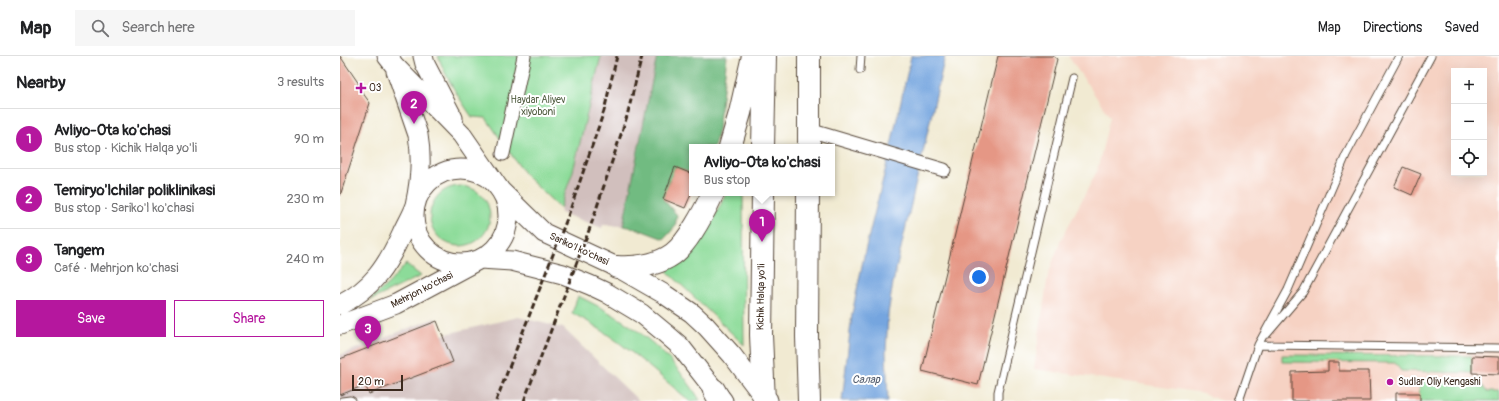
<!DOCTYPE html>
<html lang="en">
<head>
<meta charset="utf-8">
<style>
	:root { --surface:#fff; --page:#f6f6f6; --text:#202124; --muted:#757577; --line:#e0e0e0; --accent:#b5179e }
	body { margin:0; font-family:Pangolin,sans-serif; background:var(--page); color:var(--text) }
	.controls { position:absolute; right:12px; top:12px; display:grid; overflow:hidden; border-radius:0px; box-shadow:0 4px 16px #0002 }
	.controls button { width:36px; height:36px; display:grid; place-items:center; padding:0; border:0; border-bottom:1px solid var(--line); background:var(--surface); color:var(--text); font:20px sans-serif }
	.scale { position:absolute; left:12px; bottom:10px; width:51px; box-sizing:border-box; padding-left:4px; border:2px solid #3b2a1e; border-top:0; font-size:11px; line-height:14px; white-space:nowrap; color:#3b2a1e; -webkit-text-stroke:3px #fff; paint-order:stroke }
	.you { position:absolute; left:639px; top:221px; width:14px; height:14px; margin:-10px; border:3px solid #fff; border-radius:50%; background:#1a73e8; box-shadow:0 0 0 6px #1a73e833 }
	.badge { display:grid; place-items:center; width:26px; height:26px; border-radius:50%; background:var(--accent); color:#fff; font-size:13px; font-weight:700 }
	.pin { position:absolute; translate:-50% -33px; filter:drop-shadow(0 1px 2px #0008) }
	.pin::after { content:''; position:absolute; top:21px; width:14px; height:12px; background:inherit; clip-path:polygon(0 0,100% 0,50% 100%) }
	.popup { position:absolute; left:349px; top:88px; width:146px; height:52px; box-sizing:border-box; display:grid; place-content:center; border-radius:0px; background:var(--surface); filter:drop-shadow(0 1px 3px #0005); font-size:13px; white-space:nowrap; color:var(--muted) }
	.popup b { font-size:15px; color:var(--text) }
	.popup::after { content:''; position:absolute; left:50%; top:100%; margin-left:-8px; border:8px solid transparent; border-top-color:var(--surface) }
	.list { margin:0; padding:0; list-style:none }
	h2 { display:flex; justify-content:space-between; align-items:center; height:52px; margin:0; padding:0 16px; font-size:17px }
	h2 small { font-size:13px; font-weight:400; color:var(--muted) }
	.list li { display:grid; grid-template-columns:26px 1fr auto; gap:12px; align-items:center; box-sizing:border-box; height:60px; padding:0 16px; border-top:1px solid var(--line) }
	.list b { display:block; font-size:15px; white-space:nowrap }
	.list p { margin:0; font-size:13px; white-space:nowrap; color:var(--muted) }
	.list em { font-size:13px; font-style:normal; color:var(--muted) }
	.actions { display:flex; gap:8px; padding:12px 16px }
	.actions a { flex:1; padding:9px 0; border:1px solid var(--accent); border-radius:0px; text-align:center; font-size:14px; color:var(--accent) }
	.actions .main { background:var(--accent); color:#fff }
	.icon { flex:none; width:22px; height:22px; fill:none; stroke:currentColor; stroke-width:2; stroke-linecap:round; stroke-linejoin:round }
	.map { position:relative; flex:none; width:1159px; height:345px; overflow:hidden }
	header { display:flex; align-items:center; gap:24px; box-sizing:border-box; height:56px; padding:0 20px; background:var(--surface); border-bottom:1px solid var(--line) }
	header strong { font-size:19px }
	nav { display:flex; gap:22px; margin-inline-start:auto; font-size:14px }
	.search { width:280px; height:36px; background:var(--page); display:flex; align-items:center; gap:10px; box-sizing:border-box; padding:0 14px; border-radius:0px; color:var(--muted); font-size:15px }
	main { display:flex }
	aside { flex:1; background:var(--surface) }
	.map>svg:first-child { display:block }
</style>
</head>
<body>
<header>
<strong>Map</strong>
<div class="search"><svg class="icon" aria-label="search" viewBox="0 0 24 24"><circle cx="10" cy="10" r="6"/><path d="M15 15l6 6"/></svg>Search here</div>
<nav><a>Map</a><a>Directions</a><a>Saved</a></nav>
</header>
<main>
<aside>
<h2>Nearby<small>3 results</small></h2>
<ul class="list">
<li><span class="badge">1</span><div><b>Avliyo-Ota ko'chasi</b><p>Bus stop · Kichik Halqa yo'li</p></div><em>90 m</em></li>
<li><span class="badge">2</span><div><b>Temiryo'lchilar poliklinikasi</b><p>Bus stop · Sariko'l ko'chasi</p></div><em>230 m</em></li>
<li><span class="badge">3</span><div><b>Tangem</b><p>Café · Mehrjon ko'chasi</p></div><em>240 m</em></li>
</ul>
<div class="actions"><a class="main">Save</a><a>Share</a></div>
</aside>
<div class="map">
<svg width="1159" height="345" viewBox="0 0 1159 345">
	<rect width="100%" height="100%" fill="#fff"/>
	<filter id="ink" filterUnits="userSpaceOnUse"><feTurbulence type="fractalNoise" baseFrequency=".025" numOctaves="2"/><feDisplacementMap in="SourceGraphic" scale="8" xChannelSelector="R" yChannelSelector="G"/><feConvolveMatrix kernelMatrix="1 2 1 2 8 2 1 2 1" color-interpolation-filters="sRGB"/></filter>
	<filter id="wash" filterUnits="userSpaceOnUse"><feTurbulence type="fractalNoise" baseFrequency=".012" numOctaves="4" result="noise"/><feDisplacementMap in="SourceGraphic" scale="16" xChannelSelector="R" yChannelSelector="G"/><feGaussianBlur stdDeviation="0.9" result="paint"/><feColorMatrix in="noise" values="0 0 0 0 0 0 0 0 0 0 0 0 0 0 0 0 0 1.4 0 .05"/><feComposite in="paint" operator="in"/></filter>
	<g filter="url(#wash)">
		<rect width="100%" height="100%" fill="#f1ead2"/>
		<path fill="#f6d2c3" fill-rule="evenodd" d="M728 0H1159V298L1041 299H1159V345H882L857 336 694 313 708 219 720 186 757 115 770 61ZM1114 15H1144V117H1114Z"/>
		<path fill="#d1bfbd" d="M261 0H317L283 170 263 169 262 172 221 157 220 152 233 115Z
			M178 261 223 272 299 345H0V299L95 262 102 279Z"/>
		<path fill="#8cdb99" stroke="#64825c" d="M98 0H261L233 115 220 152 186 120 146 62 132 61C119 42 106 22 98 0Z
			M90 160a30 30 0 1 1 60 0a30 30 0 1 1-60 0Z
			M386 137H403L404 289 327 215C354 193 373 168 386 137Z
			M66 208 81 220 31 244V243L50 226Z
			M238 240C292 266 328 293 360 344L350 345C312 314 276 279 232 257Z
			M942 299 1132 300V317L1061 315 1055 307 942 306Z
			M1079 325H1139L1147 336H1159V345H1080Z"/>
		<path fill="#71bb81" stroke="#567250" d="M317 0H387L378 74 374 91H352V118L335 111 323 143 337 159 335 171 324 183 295 172 283 170Z"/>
		<path fill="#75a5df" stroke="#58687e" d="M571 0H605L553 227 548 258 546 296 548 345H502L512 258 525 195 547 107Z"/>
		<g id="blocks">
			<path fill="#e59785" d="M0 0 19 28 17 29 30 47 0 140Z
				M658 0H713L717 3 638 329 582 315Z
				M335 111 352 118V136L345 152 323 143Z
				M1063 111 1081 118 1072 139 1054 131Z
				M97 265 113 306 29 338 25 329 0 339V303Z
				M1132 300 1159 301V318L1132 317Z
				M988 306H999V315H1029L1030 345H952V316L988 315Z
				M1056 337H1080V345H1056Z"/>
		</g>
	</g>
	<g filter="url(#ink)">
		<use href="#blocks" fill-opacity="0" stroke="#564739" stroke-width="1"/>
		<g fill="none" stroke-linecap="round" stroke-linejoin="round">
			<defs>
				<path id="lane" d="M1059 0 1006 99 948 234 918 289 1159 292
					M520 14 521 0
					M927 278 963 236 1091 0
					M2 345 10 344 12 345
					M658 345V336L732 22
					M899 345 918 289 920 286"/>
				<path id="street" d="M469 74 604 114
					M163 98 184 0"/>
				<path id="secondary" d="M47 0 54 9 122 79 160 134 204 177 277 211 324 238 352 257 366 270 392 299 423 340 428 344
					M83 0 85 8 113 62
					M74 160a47 47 0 1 1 94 0a47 47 0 1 1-94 0Z
					M0 249C33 232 47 210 62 177 66 168 72 158 75 149 80 127 82 102 78 79L56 15
					M0 269 56 248 140 203 172 205 223 218 250 229 267 237 302 258 325 277 340 290 383 345"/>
				<path id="highway" d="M390 91 400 57 413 0
					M423 91 425 0
					M469 91V0
					M423 137 421 279 424 345
					M468 137 467 281 469 345
					M277 211C297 212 316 210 333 198 348 187 365 154 373 137
					M374 334 380 345"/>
			</defs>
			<use href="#lane" stroke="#564739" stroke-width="9"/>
			<use href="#street" stroke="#564739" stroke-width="15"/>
			<use href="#secondary" stroke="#564739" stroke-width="21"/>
			<use href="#highway" stroke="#564739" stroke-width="24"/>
			<use href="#lane" stroke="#fff" stroke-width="7"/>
			<use href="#street" stroke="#fff" stroke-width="13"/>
			<use href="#secondary" stroke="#fff" stroke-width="19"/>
			<use href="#highway" stroke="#fff" stroke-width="22"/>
			<path stroke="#3b2a1e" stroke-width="3" stroke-dasharray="6 3" stroke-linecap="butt" d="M156 345 228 160 264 55 277 0
				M184 345 251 169 287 60 302 0"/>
		</g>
	</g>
	<g fill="#b5179e" stroke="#fff" stroke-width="1.5">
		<path d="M19 26h4v4h4v4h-4v4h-4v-4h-4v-4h4z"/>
		<circle cx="1050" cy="326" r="4"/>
	</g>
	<g text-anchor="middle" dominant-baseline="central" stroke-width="4" stroke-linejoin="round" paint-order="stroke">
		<g font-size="10" fill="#3b2a1e" stroke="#fff" text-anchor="start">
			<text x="29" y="32">03</text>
			<text x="1058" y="326">Sudlar Oliy Kengashi</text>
		</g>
		<g font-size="10" fill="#535f43" stroke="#fff">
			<text x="198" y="44">Haydar Aliyev<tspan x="198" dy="12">xiyoboni</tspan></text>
		</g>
		<g font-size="10" fill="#3b2a1e" stroke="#fff">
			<text transform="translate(239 193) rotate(25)">Sariko'l ko'chasi</text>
			<text transform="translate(82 234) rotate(-27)">Mehrjon ko'chasi</text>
			<text transform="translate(421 241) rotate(-89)">Kichik Halqa yo'li</text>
		</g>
		<g font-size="11" font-style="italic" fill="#525b6b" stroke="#fff">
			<text x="526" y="323">Салар</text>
		</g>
	</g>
</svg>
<div class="controls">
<button>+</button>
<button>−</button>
<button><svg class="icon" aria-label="locate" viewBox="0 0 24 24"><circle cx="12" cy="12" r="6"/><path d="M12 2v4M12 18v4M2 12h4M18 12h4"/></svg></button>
</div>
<div class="scale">20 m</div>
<div class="you"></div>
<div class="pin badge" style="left:422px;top:186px">1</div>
<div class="popup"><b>Avliyo-Ota ko'chasi</b>Bus stop</div>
<div class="pin badge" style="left:74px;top:68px">2</div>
<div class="pin badge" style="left:28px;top:293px">3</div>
</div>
</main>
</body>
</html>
